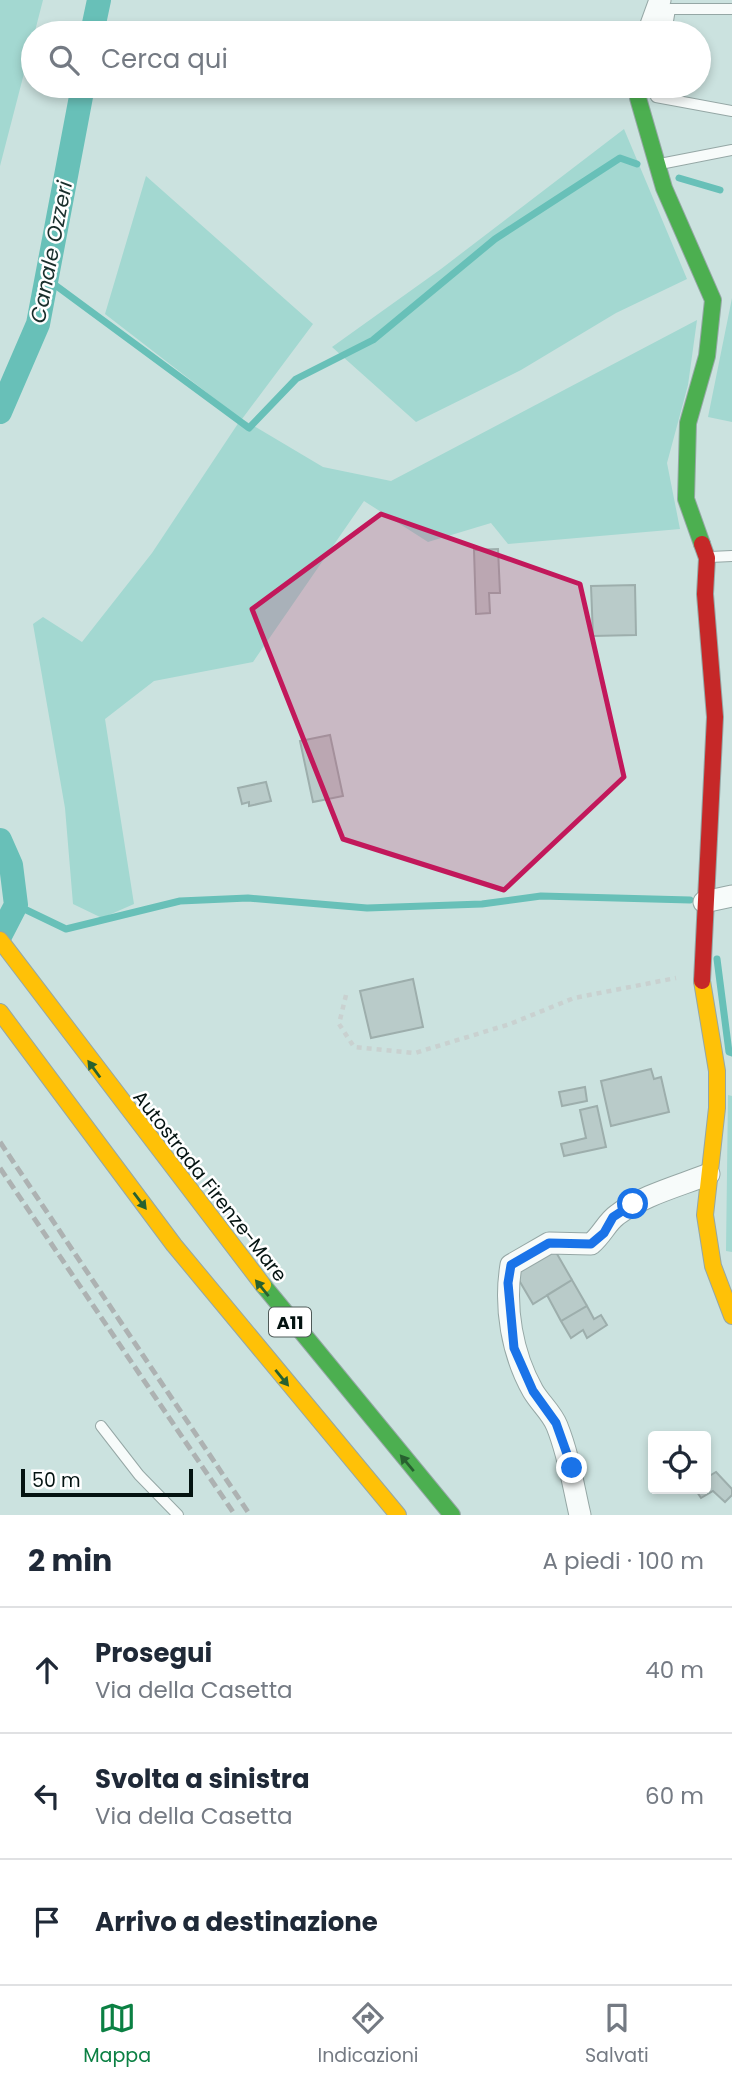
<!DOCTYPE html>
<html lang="it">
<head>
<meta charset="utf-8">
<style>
	:root { --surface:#fff; --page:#f6f6f7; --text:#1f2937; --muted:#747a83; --line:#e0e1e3; --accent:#0b8043 }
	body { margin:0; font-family:Poppins,sans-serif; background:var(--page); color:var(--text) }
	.controls { position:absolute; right:21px; bottom:21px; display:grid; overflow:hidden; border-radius:7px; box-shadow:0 4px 10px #0003 }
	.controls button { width:63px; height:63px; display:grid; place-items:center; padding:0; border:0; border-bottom:2px solid var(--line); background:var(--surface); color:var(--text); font:35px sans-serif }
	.scale { position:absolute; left:21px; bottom:18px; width:172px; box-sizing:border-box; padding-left:7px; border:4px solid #041311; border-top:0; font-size:19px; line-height:24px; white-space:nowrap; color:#041311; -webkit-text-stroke:5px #fff; paint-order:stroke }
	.stop { position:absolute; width:21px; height:21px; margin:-16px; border:5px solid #1a73e8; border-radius:50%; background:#fff }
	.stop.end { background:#1a73e8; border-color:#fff; box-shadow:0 2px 7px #0008 }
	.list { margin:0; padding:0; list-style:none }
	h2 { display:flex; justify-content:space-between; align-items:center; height:91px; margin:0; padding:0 28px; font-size:30px }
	h2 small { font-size:23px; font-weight:400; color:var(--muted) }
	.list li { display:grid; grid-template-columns:46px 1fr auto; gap:21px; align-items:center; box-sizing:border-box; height:126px; padding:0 28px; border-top:2px solid var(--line) }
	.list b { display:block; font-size:26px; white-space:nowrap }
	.list p { margin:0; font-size:23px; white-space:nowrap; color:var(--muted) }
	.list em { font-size:23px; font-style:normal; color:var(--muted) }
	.icon { flex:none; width:38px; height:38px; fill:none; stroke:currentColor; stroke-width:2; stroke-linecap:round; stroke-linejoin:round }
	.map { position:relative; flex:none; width:732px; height:1515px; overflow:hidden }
	.search { position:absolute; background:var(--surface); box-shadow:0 4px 10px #0003; left:21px; right:21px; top:21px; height:77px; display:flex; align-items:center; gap:18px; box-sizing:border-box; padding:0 24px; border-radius:38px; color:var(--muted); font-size:26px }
	.sheet { height:469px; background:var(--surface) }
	nav { display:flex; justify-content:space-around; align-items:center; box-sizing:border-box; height:98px; border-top:2px solid var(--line); background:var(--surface); font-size:19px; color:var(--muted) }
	nav a { display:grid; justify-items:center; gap:4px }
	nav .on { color:var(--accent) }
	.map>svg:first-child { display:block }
</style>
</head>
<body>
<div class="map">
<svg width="732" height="1515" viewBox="0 0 732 1515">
	<rect width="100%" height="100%" fill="#cbe2df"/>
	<path fill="#a3d8d1" d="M0 0H43L0 166Z
		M624 129 687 279 616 313 521 370 416 422 332 347 441 269Z
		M146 176 313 324 242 419 323 467 391 481 697 320 688 385 667 463 680 529 508 544 491 523 428 542 364 501 253 662 154 681 105 719 134 904 102 918 73 904 65 808 33 624 43 617 82 642 152 553 241 419 105 314Z
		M732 298V422L708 417Z
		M728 1095 732 1096V1252L726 1251Z"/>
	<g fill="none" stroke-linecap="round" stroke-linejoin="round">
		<path stroke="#68c0b8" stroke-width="7" d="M679 178 720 190
			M47 279 249 428 296 379 373 340 495 239 620 158 637 164
			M16 905 66 929 180 901 248 898 367 908 482 904 541 896 690 900
			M717 959 729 1052 732 1053"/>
		<path stroke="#68c0b8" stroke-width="24" d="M92 33 99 0
			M0 412 38 324 83 86
			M0 840 11 865 16 905 0 936"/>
	</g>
	<path fill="#b9cbc9" stroke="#9daeac" stroke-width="2" d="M498 549 500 593H489L490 613 476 614 474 550Z
		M635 585 636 635 593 636 591 586Z
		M330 735 343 796 313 802 300 741Z
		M266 782 271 801 249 806V802L242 804 238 788Z
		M413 979 423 1027 371 1038 360 991Z
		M651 1069 654 1079 661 1077 669 1112 611 1126 601 1081Z
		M585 1087 587 1101 562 1106 559 1092Z
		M597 1106 606 1147 564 1156 561 1144 586 1138 580 1110Z
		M553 1247 572 1280 533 1304 513 1270Z
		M572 1280 587 1306 561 1321 547 1295Z
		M587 1306 594 1319 601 1315 607 1325 587 1338 583 1330 571 1338 561 1321Z
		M716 1472 732 1489V1495L725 1502 713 1491 701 1498 695 1489H706V1478Z"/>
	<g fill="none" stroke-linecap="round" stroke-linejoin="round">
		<defs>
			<path id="lane" d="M666 33 670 9H732
				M658 86 656 97 732 111
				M660 164 732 150
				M710 557 732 556
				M101 1426 139 1475 178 1515"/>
			<path id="street" d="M648 33 660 0
				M704 902 732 896
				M580 1515C573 1485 569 1456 557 1426 552 1413 540 1403 533 1391 512 1354 504 1307 511 1265L549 1243 591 1244C602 1235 607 1222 617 1215 643 1195 679 1186 709 1174"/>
			<path id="fast" d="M640 86 638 98 664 188 713 300 707 356 688 423 686 499 702 544
				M263 1285 452 1515"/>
			<path id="slow" d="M0 940 263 1285
				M702 981 717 1071V1108L705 1215 713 1266 732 1316
				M0 1012 174 1245 398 1515"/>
			<path id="jam" d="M702 544 707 558 705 594 715 717 702 981"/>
		</defs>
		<use href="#lane" stroke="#95a7a5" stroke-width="12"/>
		<use href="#street" stroke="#95a7a5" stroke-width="23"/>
		<use href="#fast" stroke="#95a7a5" stroke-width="18"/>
		<use href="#slow" stroke="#95a7a5" stroke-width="18"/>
		<use href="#jam" stroke="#95a7a5" stroke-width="18"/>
		<path stroke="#c9d1d0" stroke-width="4.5" stroke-dasharray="5 5" stroke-linecap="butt" d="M346 995 339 1024 354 1047 415 1053 510 1024 574 998 676 978"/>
		<use href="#lane" stroke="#f7fbfa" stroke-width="10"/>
		<use href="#street" stroke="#f7fbfa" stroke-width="21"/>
		<use href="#fast" stroke="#4caf50" stroke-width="16"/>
		<use href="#slow" stroke="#ffc107" stroke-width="16"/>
		<use href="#jam" stroke="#c62828" stroke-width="16"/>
		<path stroke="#adb2b2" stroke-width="5" stroke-dasharray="10 5" stroke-linecap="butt" d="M0 1142 250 1515
			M0 1168 235 1515"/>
	</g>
	<defs><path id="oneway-solid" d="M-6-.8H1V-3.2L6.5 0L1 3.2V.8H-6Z" transform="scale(1.75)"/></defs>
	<g fill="#286130">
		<use href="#oneway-solid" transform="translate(94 1069) rotate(-126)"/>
		<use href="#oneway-solid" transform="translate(140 1201) rotate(53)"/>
		<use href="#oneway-solid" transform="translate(262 1288) rotate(-129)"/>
		<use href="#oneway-solid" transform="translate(282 1378) rotate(51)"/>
		<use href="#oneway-solid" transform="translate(407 1463) rotate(-130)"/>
	</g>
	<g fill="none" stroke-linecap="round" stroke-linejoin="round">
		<path stroke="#1a73e8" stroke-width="9" d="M572 1468 556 1423 533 1391 514 1348 508 1283 511 1265 549 1243 591 1244 604 1233 613 1217 633 1204"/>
	</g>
	<path fill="#c2185b" fill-opacity="0.2" stroke="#c2185b" stroke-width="5" stroke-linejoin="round" d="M381 514 580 584 624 777 504 890 343 839 252 609Z"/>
	<g text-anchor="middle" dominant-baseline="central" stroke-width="5" stroke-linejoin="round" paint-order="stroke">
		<rect fill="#fff" stroke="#4f5a58" stroke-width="2" x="269" y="1307.5" width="42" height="29" rx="5"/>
		<g font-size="18" font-weight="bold" fill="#041311">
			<text x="290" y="1322">A11</text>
		</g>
		<g font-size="19" fill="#041311" stroke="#fff">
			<text transform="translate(210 1186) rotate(52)">Autostrada Firenze-Mare</text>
		</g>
		<g font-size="21" font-style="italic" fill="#192e2b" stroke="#fff">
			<text transform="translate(51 252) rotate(-79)">Canale Ozzeri</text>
		</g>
	</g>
</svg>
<div class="controls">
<button><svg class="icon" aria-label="locate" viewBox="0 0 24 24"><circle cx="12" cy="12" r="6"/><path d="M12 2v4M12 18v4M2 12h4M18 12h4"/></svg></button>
</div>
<div class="scale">50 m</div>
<div class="stop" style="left:633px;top:1204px"></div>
<div class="stop end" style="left:572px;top:1468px"></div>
<div class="search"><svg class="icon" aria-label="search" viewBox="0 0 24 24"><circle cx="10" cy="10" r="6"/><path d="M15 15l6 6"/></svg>Cerca qui</div>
</div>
<section class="sheet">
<h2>2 min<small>A piedi · 100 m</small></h2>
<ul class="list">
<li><svg class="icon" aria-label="ahead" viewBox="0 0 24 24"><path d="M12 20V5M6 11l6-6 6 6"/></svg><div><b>Prosegui</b><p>Via della Casetta</p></div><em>40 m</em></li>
<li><svg class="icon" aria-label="left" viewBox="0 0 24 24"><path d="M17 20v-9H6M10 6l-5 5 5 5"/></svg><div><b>Svolta a sinistra</b><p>Via della Casetta</p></div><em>60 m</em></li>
<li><svg class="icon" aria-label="arrive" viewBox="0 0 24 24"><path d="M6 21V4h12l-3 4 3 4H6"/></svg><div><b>Arrivo a destinazione</b></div></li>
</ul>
</section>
<nav>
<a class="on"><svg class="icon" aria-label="map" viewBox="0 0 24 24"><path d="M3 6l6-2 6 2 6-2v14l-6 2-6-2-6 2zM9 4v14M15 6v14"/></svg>Mappa</a>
<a><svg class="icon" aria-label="directions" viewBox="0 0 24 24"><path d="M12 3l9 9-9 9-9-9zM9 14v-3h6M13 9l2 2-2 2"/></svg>Indicazioni</a>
<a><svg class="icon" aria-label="saved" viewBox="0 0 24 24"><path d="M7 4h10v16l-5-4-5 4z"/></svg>Salvati</a>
</nav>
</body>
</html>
